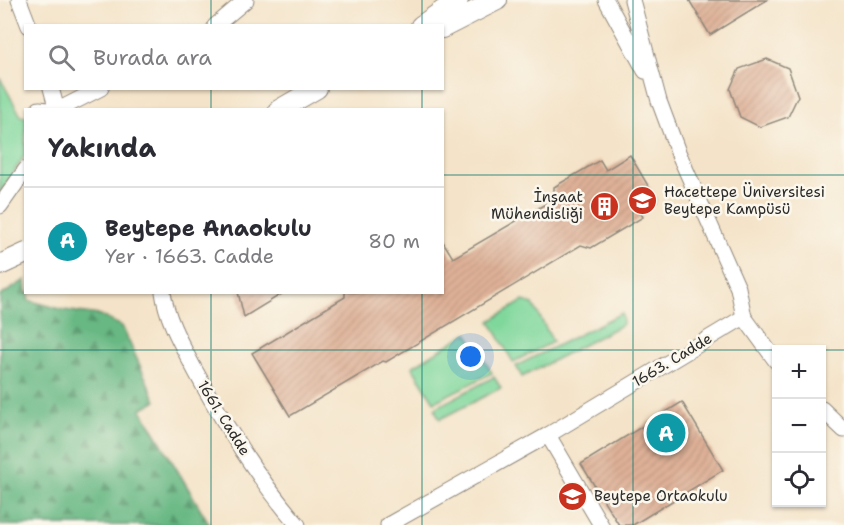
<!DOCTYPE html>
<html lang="tr">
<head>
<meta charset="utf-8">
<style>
	:root { --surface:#fff; --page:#f2f2f3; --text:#2b2b33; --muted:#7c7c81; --line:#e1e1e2; --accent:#111827 }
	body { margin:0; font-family:"Shantell Sans",sans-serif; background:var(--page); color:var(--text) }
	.controls { position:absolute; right:18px; bottom:18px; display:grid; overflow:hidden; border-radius:0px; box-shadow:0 2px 4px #0004 }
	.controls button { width:54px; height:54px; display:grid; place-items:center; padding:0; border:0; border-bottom:2px solid var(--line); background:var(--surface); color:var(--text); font:30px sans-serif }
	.you { position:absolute; left:471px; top:357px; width:21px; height:21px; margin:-15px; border:4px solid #fff; border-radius:50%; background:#1a73e8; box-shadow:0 0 0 9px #1a73e833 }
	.badge { display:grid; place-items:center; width:39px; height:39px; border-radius:50%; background:var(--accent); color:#fff; font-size:20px; font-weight:700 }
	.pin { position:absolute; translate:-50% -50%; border:3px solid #fff; box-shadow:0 2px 6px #0006 }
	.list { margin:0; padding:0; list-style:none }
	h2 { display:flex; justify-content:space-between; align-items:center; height:78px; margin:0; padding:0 24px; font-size:26px }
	h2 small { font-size:20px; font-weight:400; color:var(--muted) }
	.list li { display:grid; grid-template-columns:39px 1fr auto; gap:18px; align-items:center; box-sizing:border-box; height:108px; padding:0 24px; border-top:2px solid var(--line) }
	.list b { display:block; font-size:22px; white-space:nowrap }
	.list p { margin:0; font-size:20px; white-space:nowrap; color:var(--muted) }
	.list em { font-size:20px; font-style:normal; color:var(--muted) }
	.icon { flex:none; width:33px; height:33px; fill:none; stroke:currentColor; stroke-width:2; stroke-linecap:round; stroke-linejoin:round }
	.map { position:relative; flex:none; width:844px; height:525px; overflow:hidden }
	.search { position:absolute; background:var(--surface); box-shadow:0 2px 4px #0004; left:24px; top:24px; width:420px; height:66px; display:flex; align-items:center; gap:15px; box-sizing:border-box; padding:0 21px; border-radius:0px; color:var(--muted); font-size:22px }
	.panel { position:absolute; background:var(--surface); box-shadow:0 2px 4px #0004; left:24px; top:108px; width:420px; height:186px; border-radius:0px }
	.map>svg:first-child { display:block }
</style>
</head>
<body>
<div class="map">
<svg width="844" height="525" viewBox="0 0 844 525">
	<defs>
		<pattern id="forest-firs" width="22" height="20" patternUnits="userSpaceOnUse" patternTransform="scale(1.5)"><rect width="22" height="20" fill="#67b883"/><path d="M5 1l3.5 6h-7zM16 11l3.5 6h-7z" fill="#55966b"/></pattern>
		<pattern id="building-hatch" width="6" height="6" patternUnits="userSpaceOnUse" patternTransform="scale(1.5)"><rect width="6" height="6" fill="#deb197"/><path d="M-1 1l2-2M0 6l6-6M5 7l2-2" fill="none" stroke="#bf9882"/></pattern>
	</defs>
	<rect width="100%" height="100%" fill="#fbf7ec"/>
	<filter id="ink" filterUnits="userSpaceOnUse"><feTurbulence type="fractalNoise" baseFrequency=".0167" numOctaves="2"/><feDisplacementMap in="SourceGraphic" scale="12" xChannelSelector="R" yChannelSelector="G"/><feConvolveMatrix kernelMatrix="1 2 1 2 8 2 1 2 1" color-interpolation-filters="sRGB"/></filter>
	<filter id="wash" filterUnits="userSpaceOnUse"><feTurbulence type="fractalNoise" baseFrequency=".008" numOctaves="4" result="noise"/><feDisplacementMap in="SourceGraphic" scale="24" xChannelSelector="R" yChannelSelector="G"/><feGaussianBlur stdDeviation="1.35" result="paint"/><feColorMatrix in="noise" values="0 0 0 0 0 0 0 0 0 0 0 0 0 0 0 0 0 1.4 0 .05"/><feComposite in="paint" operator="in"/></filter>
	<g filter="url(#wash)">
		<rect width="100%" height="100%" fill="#f4e3c8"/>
		<path fill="#7fd79b" stroke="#558163" stroke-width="1.5" d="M0 78 21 116 26 117 25 155 0 193Z
			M523 301 533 304 553 342 513 362 490 321Z
			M622 313 623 324 522 377 516 366Z
			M467 333 492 373 434 402 412 367Z
			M494 377 501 388 440 419 435 410 437 407Z"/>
		<path fill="url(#forest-firs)" stroke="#497257" stroke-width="1.5" d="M25 280 26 292 29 293 28 300 64 310 99 315 122 326 156 401 141 409 210 525H0V296Z"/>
		<g id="blocks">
			<path fill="url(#building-hatch)" d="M689 0H767L710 35Z
				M767 59 788 68 798 96 788 117 760 127 740 117 730 89 739 69Z
				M630 155 657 201 640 212 643 217 591 248 581 245 386 362 383 361 290 416 252 353 345 297V292H442V240L453 258 554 199V187L600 160 606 170Z
				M238 292H285L244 317Z
				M682 402 723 470 633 525H619L581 464Z"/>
		</g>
	</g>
	<g filter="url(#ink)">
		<use href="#blocks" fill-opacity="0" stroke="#90877a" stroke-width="1.5"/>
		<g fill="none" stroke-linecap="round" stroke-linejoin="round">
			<defs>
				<path id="street" d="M19 0 29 26
					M606 0 645 71
					M632 0 659 101 678 152 738 288 744 317 776 361
					M215 26 246 0
					M51 88 57 110
					M39 109 47 110
					M58 110 101 88
					M0 206 26 169
					M163 292C167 321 183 347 196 372 225 426 258 479 298 525
					M822 409 844 430
					M548 435 601 525
					M388 525 548 435 744 317"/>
				<path id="secondary" d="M421 26 458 0
					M442 28 497 0
					M279 110 317 88
					M0 265 26 253"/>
			</defs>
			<use href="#street" stroke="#90877a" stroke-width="17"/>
			<use href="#secondary" stroke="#90877a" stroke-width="22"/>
			<use href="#street" stroke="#fff" stroke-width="15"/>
			<use href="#secondary" stroke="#fff" stroke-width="20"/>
		</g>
	</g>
	<path fill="none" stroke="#0f766e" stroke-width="1.5" stroke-opacity="0.55" d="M211 0V26M422 0V26M633 0V525M211 88V110M422 88V110M0 175H26M442 175H844M211 292V525M422 292V525M0 350H776M822 350H844"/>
	<defs>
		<symbol id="university-disc" viewBox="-11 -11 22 22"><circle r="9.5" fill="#c8321e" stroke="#fbf7ec"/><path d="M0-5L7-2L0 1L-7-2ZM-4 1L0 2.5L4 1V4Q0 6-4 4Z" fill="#fff"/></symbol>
		<symbol id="building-disc" viewBox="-11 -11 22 22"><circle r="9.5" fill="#c8321e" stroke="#fbf7ec"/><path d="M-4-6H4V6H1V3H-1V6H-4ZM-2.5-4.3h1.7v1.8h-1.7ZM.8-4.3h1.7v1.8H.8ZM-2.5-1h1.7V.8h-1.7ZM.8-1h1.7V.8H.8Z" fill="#fff"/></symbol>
		<symbol id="school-disc" viewBox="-11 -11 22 22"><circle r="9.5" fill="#c8321e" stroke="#fbf7ec"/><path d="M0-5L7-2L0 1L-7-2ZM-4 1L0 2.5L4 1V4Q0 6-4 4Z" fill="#fff"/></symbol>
	</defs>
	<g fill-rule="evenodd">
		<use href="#university-disc" x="626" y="184" width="33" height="33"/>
		<use href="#building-disc" x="588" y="190" width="33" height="33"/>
		<use href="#school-disc" x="556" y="480" width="33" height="33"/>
	</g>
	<g text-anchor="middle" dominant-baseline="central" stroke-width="5" stroke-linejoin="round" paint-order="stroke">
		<g font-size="15" fill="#2b2b2b" stroke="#fbf7ec" text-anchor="start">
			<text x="664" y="192">Hacettepe Üniversitesi<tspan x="664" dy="17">Beytepe Kampüsü</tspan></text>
			<text x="583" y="197" text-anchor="end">İnşaat<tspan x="583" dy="17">Mühendisliği</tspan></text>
			<text x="594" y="496">Beytepe Ortaokulu</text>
		</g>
		<g font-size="15" fill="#2b2b2b" stroke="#fbf7ec">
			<text transform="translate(672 360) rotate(-31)">1663. Cadde</text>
			<text transform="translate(224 418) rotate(58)">1661. Cadde</text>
		</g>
	</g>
</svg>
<div class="controls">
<button>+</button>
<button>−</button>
<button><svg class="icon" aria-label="locate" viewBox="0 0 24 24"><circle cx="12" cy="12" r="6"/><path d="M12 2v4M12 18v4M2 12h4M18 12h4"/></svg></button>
</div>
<div class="you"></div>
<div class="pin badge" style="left:666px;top:433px;background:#0f9aa8">A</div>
<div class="search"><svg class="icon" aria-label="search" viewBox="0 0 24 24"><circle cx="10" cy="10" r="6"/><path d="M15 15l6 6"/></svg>Burada ara</div>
<section class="panel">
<h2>Yakında<small></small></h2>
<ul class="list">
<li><span class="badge" style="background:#0f9aa8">A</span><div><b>Beytepe Anaokulu</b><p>Yer · 1663. Cadde</p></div><em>80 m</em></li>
</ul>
</section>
</div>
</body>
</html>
